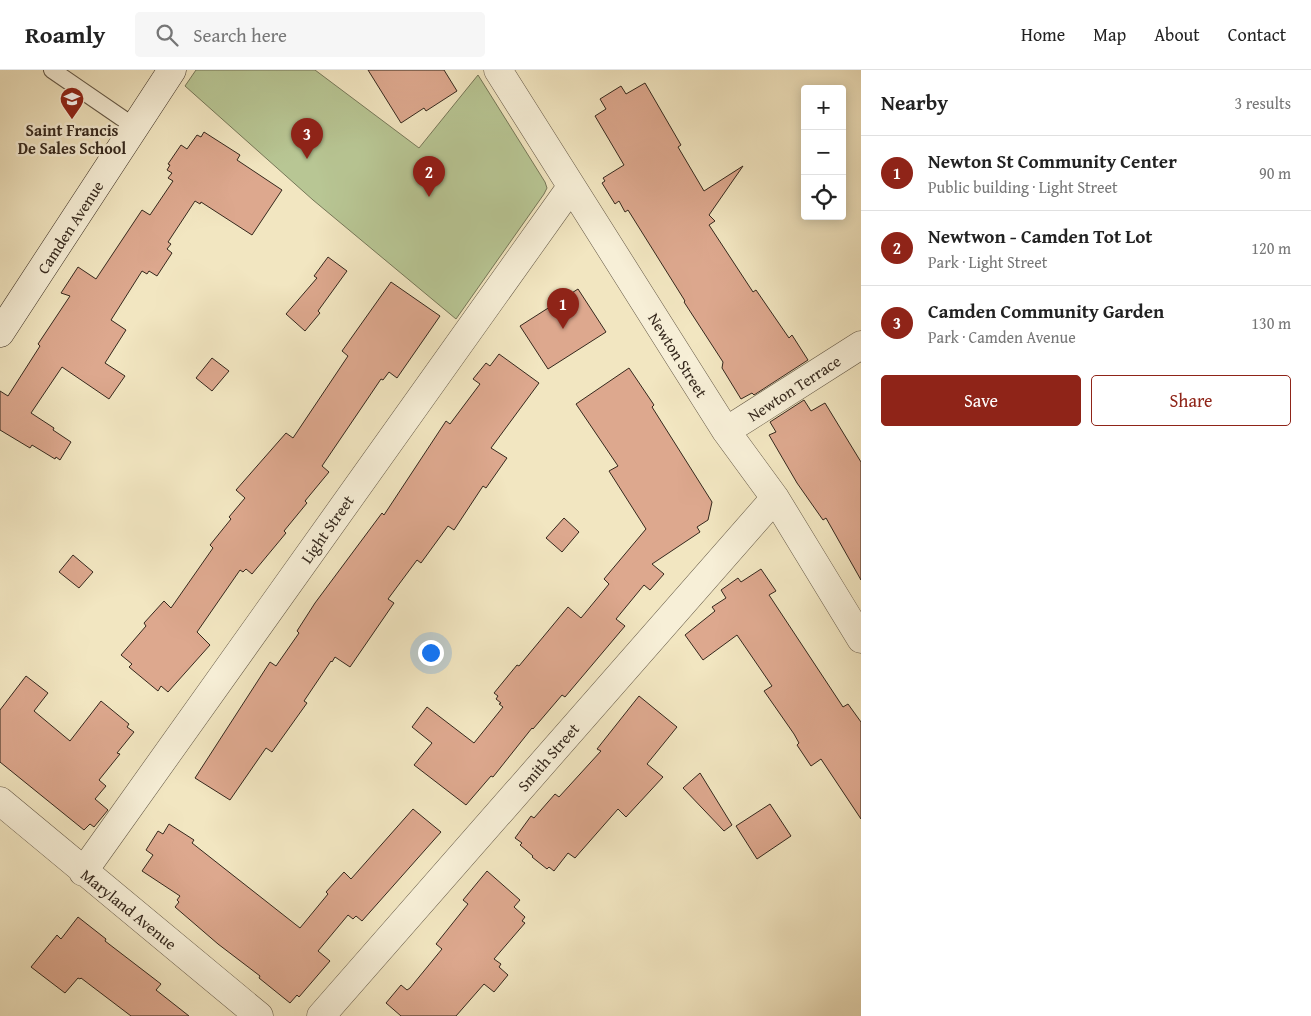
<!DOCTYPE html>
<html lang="en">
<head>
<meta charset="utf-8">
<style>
	:root { --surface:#fff; --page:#f6f6f6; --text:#222; --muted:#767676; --line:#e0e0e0; --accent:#8f2418 }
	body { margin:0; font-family:"Gentium Book Plus",serif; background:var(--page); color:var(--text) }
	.controls { position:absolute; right:15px; top:15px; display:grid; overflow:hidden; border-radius:5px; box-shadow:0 2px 12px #0003 }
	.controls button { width:45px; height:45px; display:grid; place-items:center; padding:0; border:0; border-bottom:1px solid var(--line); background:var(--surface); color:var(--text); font:25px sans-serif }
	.you { position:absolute; left:430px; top:582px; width:18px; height:18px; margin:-12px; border:4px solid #fff; border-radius:50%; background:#1a73e8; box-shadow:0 0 0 8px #1a73e833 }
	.badge { display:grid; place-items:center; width:32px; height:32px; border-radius:50%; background:var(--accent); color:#fff; font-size:16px; font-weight:700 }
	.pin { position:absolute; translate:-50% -41px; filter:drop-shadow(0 1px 2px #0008) }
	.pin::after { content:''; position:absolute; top:26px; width:18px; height:15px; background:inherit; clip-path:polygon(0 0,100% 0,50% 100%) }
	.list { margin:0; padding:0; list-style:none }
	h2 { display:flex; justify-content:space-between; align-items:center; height:65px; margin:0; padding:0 20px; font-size:21px }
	h2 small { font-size:16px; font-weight:400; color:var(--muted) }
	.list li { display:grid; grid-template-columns:32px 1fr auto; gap:15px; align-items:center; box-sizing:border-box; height:75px; padding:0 20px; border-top:1px solid var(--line) }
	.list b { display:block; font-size:19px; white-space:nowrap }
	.list p { margin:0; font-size:16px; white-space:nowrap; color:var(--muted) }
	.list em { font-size:16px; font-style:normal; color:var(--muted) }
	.actions { display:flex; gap:10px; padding:15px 20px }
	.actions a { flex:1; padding:11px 0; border:1px solid var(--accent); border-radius:5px; text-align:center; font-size:18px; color:var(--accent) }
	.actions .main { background:var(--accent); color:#fff }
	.icon { flex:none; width:28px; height:28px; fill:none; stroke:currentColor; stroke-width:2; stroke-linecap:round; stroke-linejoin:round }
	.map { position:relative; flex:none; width:861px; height:946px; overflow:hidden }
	header { display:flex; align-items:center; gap:30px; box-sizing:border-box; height:70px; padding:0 25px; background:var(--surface); border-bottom:1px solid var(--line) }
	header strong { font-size:24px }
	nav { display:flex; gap:28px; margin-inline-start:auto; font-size:18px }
	.search { width:350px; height:45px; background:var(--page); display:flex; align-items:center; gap:12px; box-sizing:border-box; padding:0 18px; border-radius:5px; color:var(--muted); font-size:19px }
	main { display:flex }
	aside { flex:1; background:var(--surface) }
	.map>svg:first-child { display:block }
</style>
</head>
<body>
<header>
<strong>Roamly</strong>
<div class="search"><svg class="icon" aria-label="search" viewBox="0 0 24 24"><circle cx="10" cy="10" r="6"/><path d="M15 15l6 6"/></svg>Search here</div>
<nav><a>Home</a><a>Map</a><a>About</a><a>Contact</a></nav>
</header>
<main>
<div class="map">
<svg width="861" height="946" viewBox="0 0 861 946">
	<rect width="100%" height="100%" fill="#f2e6c1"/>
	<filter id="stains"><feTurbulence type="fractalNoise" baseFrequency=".004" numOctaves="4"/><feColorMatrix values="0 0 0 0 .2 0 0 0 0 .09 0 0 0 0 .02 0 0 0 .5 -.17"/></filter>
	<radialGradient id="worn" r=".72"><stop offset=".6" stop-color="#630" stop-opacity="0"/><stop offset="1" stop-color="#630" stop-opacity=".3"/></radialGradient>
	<path fill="#b8c694" stroke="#767758" d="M196 0H315L419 78 478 5 545 112 547 118 544 124 456 249 313 130 185 16Z"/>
	<path fill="#dda88e" stroke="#35281d" d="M368 0H444L457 21 426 41 424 38 401 53Z
		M645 13 681 75 678 77 704 121 743 96 709 145 715 151 709 155 753 222 756 220 789 268 792 265 808 290 754 325 752 323 741 329 722 298 723 292 684 232 685 231 628 140 625 142 619 131 615 134 602 113 605 111 603 108 624 95 595 46 606 39 600 29 621 16 626 24Z
		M204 62 240 85 237 90 282 120 252 165 201 132 200 134 195 131 168 172 171 174 167 179 172 183 157 206 149 201 147 204 142 201 111 250 126 260 105 293 125 306 109 329 62 297 31 343 54 358 53 360 71 372 60 390 56 387 55 389 32 375 30 378 0 360V321L8 326 40 276 38 274 70 226 61 223 78 197 96 209 142 140 150 145 173 111 168 108 172 103 167 100 170 95 168 94 181 75 187 79 197 65 201 67Z
		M328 187 347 201 318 241 320 243 305 261 286 244 317 208 314 206Z
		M391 212 440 246 397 308 389 302 383 310 381 309 322 396 329 402 305 431 307 433 284 461 286 463 252 504 246 499 243 502 240 500 197 562 210 575 168 622 161 616 158 621 129 597 132 594 121 585 146 556 144 553 164 531 171 538 213 478 210 475 231 449 229 447 245 428 236 420 286 363 293 368 348 286 342 281Z
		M578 219 606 262 548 299 520 256Z
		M499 284 539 313 491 378 507 388 486 418 483 416 454 460 448 456 421 493 417 490 388 529 394 533 350 597 335 587 332 592 331 591 304 631 307 633 272 682 266 678 230 730 195 708 270 592 276 596 299 563 297 561 315 533 382 443 384 445 446 351 450 354 480 314 473 309 486 293 490 296Z
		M212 288 229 301 212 321 196 308Z
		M629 298 654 335 652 337 712 432 708 450 697 457 700 462 652 494 664 504 650 520 644 515 616 549 625 556 565 627 562 625 533 659 532 658 493 707 491 706 466 735 414 695 432 673 412 657 427 637 474 673 503 637 499 634 501 633 496 629 498 626 494 623 517 595 519 596 568 537 581 548 609 514 604 509 646 459 609 401 618 396 576 334Z
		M804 330 811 341 825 333 861 392V510L826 448 823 450 797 413 769 365 776 362 770 352Z
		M564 448 579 462 562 482 546 468Z
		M73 485 93 502 79 518 59 502Z
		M761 499 776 521 769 525 843 637 848 634 861 652V749L821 689 811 696 797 675 799 673 794 664 764 621 772 616 737 565 703 590 685 565 715 541 712 537 726 528 721 520 738 508 741 512Z
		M26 606 48 623 34 641 70 671 101 631 129 654 127 657 134 662 117 683 120 684 99 710 106 716 95 729 108 740 94 757 90 754 84 760 0 692V640Z
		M639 626 677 657 647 694 663 707 626 747 618 739 575 788 568 783 554 801 549 797 547 799 532 787 533 786 520 775 522 773 515 768 531 746 534 748 555 724 559 727 601 681 597 679Z
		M700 703 732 755 724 761 683 718Z
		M770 734 791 766 757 789 736 756Z
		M413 739 441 762 362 851 356 846 353 849 348 845 318 881 330 891 299 927 297 925 290 933 259 908 260 906 218 874 175 837 179 832 177 830 180 826 142 801 153 785 146 780 158 761 163 764 169 754 194 770 192 773 300 858 328 824 326 822 344 802 351 809Z
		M487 801 520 830 514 837 525 847 522 851 525 853 494 889 501 894 499 897 508 905 494 922 484 914 456 946H401L386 933 401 915 407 920 410 918 442 879 436 874 468 834 463 830Z
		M78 847 106 869 105 871 161 914 156 920 189 946H131L81 908 80 909 78 908 65 923 31 897 57 865 61 869Z"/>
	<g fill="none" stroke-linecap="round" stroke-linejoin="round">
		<defs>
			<path id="lane" d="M52 0 135 57"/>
			<path id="street" d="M498 0 726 361 775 428 861 569
				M726 361 861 275
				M0 731 259 946
				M83 802 571 117
				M321 946 775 428"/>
			<path id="secondary" d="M0 263 172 0"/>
		</defs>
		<use href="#lane" stroke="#645846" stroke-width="18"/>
		<use href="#street" stroke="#645846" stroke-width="29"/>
		<use href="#secondary" stroke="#35281d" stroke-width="29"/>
		<use href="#lane" stroke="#f7efd7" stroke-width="16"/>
		<use href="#street" stroke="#f7efd7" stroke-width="28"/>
		<use href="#secondary" stroke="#f7efd7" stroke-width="28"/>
	</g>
	<defs>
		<symbol id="school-pin" viewBox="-11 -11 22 30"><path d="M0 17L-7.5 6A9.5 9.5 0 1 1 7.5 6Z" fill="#8f2418" stroke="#f7efd7"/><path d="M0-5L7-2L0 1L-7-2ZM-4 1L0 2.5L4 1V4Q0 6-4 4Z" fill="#fff"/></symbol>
	</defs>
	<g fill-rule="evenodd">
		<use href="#school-pin" x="58" y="15" width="28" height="38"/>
	</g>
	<g text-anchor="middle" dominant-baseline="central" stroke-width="5" stroke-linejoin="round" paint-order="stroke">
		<g font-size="16" font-weight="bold" fill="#35281d" stroke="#f7efd7">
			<text x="72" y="60">Saint Francis<tspan x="72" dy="18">De Sales School</tspan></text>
		</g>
		<g font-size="16" fill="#35281d" stroke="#f7efd7">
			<text transform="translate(70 157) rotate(-57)">Camden Avenue</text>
			<text transform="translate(678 285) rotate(58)">Newton Street</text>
			<text transform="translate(794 318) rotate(-33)">Newton Terrace</text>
			<text transform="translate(327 459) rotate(-55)">Light Street</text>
			<text transform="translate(548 687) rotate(-49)">Smith Street</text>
			<text transform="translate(129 839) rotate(39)">Maryland Avenue</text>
		</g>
	</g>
	<rect width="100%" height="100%" filter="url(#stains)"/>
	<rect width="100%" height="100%" fill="url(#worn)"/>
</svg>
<div class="controls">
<button>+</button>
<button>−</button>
<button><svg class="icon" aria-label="locate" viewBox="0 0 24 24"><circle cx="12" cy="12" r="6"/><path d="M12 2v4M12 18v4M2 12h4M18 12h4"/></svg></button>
</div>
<div class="you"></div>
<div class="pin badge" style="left:563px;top:259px">1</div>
<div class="pin badge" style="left:429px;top:127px">2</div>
<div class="pin badge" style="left:307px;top:89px">3</div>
</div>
<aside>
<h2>Nearby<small>3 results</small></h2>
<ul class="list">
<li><span class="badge">1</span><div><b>Newton St Community Center</b><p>Public building · Light Street</p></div><em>90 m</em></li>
<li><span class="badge">2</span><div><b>Newtwon - Camden Tot Lot</b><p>Park · Light Street</p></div><em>120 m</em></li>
<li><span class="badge">3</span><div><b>Camden Community Garden</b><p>Park · Camden Avenue</p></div><em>130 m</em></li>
</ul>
<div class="actions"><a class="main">Save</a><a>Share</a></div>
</aside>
</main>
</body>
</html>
